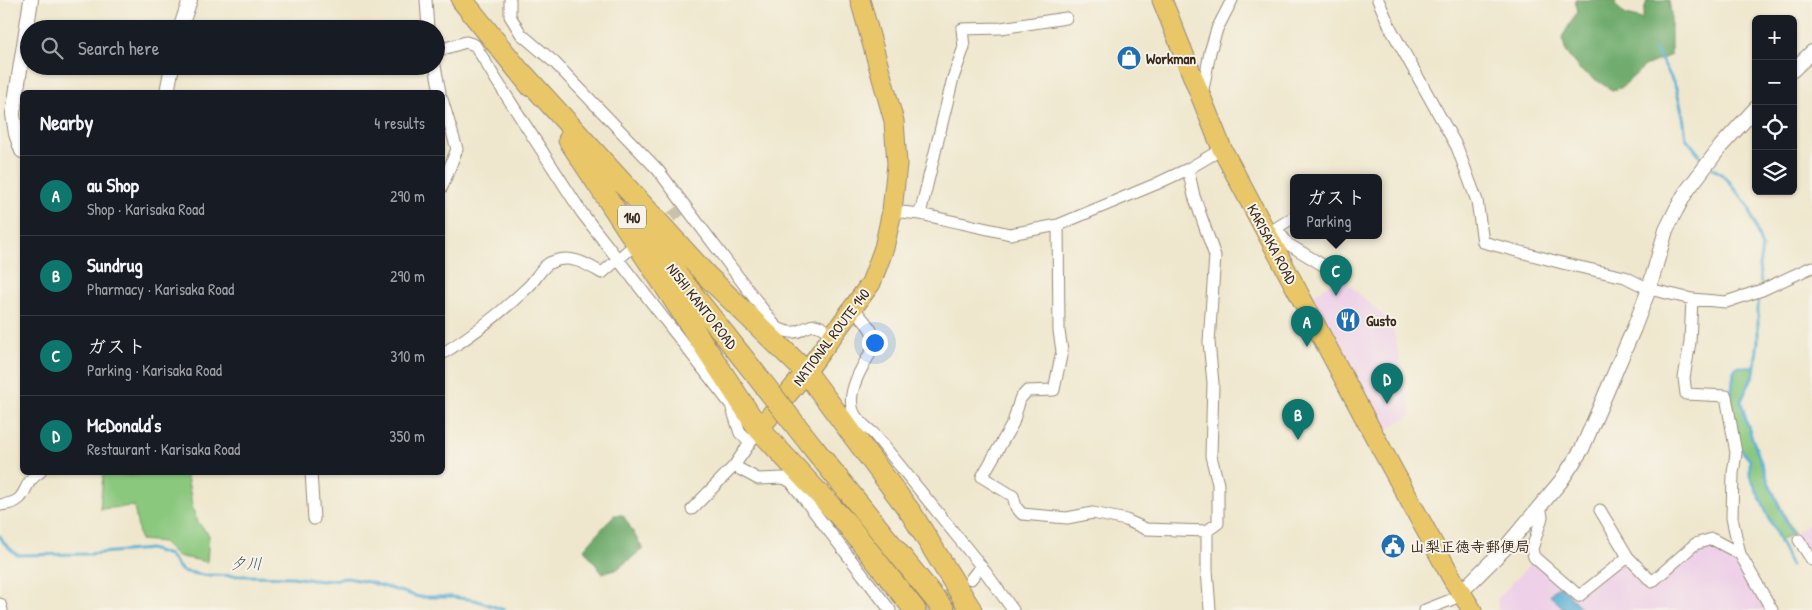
<!DOCTYPE html>
<html lang="en">
<head>
<meta charset="utf-8">
<style>
	:root { --surface:#171b24; --page:#20242c; --text:#f1f3f6; --muted:#9ea1a6; --line:#363941; --accent:#0f766e }
	body { margin:0; font-family:"Patrick Hand","Klee One",sans-serif; background:var(--page); color:var(--text) }
	.controls { position:absolute; right:15px; top:15px; display:grid; overflow:hidden; border-radius:8px; box-shadow:0 1px 4px #0004 }
	.controls button { width:45px; height:45px; display:grid; place-items:center; padding:0; border:0; border-bottom:1px solid var(--line); background:var(--surface); color:var(--text); font:25px sans-serif }
	.you { position:absolute; left:874px; top:342px; width:18px; height:18px; margin:-12px; border:4px solid #fff; border-radius:50%; background:#1a73e8; box-shadow:0 0 0 8px #1a73e833 }
	.badge { display:grid; place-items:center; width:32px; height:32px; border-radius:50%; background:var(--accent); color:#fff; font-size:16px; font-weight:700 }
	.pin { position:absolute; translate:-50% -41px; filter:drop-shadow(0 1px 2px #0008) }
	.pin::after { content:''; position:absolute; top:26px; width:18px; height:15px; background:inherit; clip-path:polygon(0 0,100% 0,50% 100%) }
	.popup { position:absolute; left:1290px; top:174px; width:92px; height:65px; box-sizing:border-box; display:grid; place-content:center; border-radius:8px; background:var(--surface); filter:drop-shadow(0 1px 4px #0005); font-size:16px; white-space:nowrap; color:var(--muted) }
	.popup b { font-size:19px; color:var(--text) }
	.popup::after { content:''; position:absolute; left:50%; top:100%; margin-left:-10px; border:10px solid transparent; border-top-color:var(--surface) }
	.list { margin:0; padding:0; list-style:none }
	h2 { display:flex; justify-content:space-between; align-items:center; height:65px; margin:0; padding:0 20px; font-size:21px }
	h2 small { font-size:16px; font-weight:400; color:var(--muted) }
	.list li { display:grid; grid-template-columns:32px 1fr auto; gap:15px; align-items:center; box-sizing:border-box; height:80px; padding:0 20px; border-top:1px solid var(--line) }
	.list b { display:block; font-size:19px; white-space:nowrap }
	.list p { margin:0; font-size:16px; white-space:nowrap; color:var(--muted) }
	.list em { font-size:16px; font-style:normal; color:var(--muted) }
	.icon { flex:none; width:28px; height:28px; fill:none; stroke:currentColor; stroke-width:2; stroke-linecap:round; stroke-linejoin:round }
	.map { position:relative; flex:none; width:1812px; height:610px; overflow:hidden }
	.search { position:absolute; background:var(--surface); box-shadow:0 1px 4px #0004; left:20px; top:20px; width:425px; height:55px; display:flex; align-items:center; gap:12px; box-sizing:border-box; padding:0 18px; border-radius:28px; color:var(--muted); font-size:19px }
	.panel { position:absolute; background:var(--surface); box-shadow:0 1px 4px #0004; left:20px; top:90px; width:425px; height:385px; border-radius:8px }
	.map>svg:first-child { display:block }
</style>
</head>
<body>
<div class="map">
<svg width="1812" height="610" viewBox="0 0 1812 610">
	<rect width="100%" height="100%" fill="#f7f3e8"/>
	<filter id="ink" filterUnits="userSpaceOnUse"><feTurbulence type="fractalNoise" baseFrequency=".02" numOctaves="2"/><feDisplacementMap in="SourceGraphic" scale="10" xChannelSelector="R" yChannelSelector="G"/><feConvolveMatrix kernelMatrix="1 2 1 2 8 2 1 2 1" color-interpolation-filters="sRGB"/></filter>
	<filter id="wash" filterUnits="userSpaceOnUse"><feTurbulence type="fractalNoise" baseFrequency=".0096" numOctaves="4" result="noise"/><feDisplacementMap in="SourceGraphic" scale="20" xChannelSelector="R" yChannelSelector="G"/><feGaussianBlur stdDeviation="1.12" result="paint"/><feColorMatrix in="noise" values="0 0 0 0 0 0 0 0 0 0 0 0 0 0 0 0 0 1.4 0 .05"/><feComposite in="paint" operator="in"/></filter>
	<g filter="url(#wash)">
		<rect width="100%" height="100%" fill="#efe7cd"/>
		<path fill="#eed0e8" d="M1336 280H1344L1392 324 1411 415 1375 437 1303 301Z
			M1812 523V560L1794 533Z
			M1712 539 1740 554 1772 610H1498L1497 599 1534 560 1576 598 1628 557 1652 582 1695 544Z"/>
		<path fill="#8ac87e" stroke="#62794e" d="M1737 367H1754L1753 377 1741 401C1752 448 1772 490 1794 533L1779 541 1750 476 1749 460C1746 456 1741 452 1739 448 1734 432 1726 379 1737 367Z
			M113 472 132 476 142 473H185C192 488 189 508 199 523 201 527 206 531 209 535L207 562 177 556 163 542 140 540 134 506 100 509 103 475Z"/>
		<path fill="#6fac6d" stroke="#556b46" d="M1575 0H1616L1615 5 1626 15 1642 19 1647 0H1669L1671 13V55L1645 66 1621 88 1612 90 1580 70 1566 53 1562 37 1578 11Z
			M614 515H623L643 549 616 570 602 573 584 549Z"/>
		<path fill="#56add3" stroke="#486c78" d="M1560 585 1583 610H1566L1549 595Z"/>
		<g fill="none" stroke-linecap="round" stroke-linejoin="round">
			<path stroke="#56add3" stroke-width="3" d="M1655 49 1667 70 1676 88 1683 115 1686 138 1702 158
				M1713 168 1727 179 1749 207 1762 248 1759 266 1761 283
				M1758 296V341L1754 373 1741 401 1747 424 1769 484 1791 533
				M1731 398 1734 371 1737 367H1754
				M1740 448 1750 460V476L1791 566
				M0 536 4 543 17 555 88 554 150 549 169 555 182 571 203 575 292 577 321 581 347 578 369 582 419 597H452L475 600 504 610"/>
		</g>
	</g>
	<g filter="url(#ink)">
		<g fill="none" stroke-linecap="round" stroke-linejoin="round">
			<path stroke="#cbc1aa" stroke-width="11" stroke-dasharray="11 5.5" stroke-linecap="butt" d="M658 227 685 207
				M926 610 961 585"/>
			<defs>
				<path id="minor" d="M426 0 428 29
					M510 0V16L521 34 555 63 658 170 776 327C785 332 794 335 803 329 808 327 810 325 815 325 821 326 827 331 833 334
					M1378 0 1391 29 1457 147 1477 201 1483 242 1566 264 1625 277 1649 289 1692 299 1726 302 1762 290 1812 267
					M436 51 466 42 475 45 495 78 582 213 731 405 740 433 750 443
					M435 66 440 92
					M1202 95 1210 52 1217 29 1232 0
					M442 99 457 149 442 187
					M1188 169 1194 196 1215 256 1209 342 1213 383 1211 456 1218 484V523L1207 531V570L1210 610
					M892 211 920 214 1010 234 1058 225 1156 184 1188 169 1222 149
					M920 214 953 78 964 47 962 29 1001 28 1066 18
					M1058 225 1059 331 1062 351 1054 390 1027 391 1020 399 1013 423 982 477 1013 496 1016 507 1022 514 1067 518 1093 513 1126 520 1146 529 1207 531
					M1276 228 1288 244 1326 267
					M1270 232 1294 217
					M853 306C862 322 874 325 875 346 864 363 843 395 855 415 860 423 869 429 875 435L981 566 1013 610
					M442 354C473 335 502 312 528 287 536 280 542 265 552 262 571 254 586 264 602 273L631 248
					M734 466 758 479 784 478 791 482 890 610
					M311 472 314 519
					M0 505C32 502 18 486 40 472
					M1540 505 1542 517 1532 549 1534 557 1579 596 1628 557
					M692 509 734 466 754 437
					M1600 510 1628 557 1652 582 1695 544 1712 539 1740 554 1732 518 1733 473 1736 453 1726 396 1686 394 1684 378 1690 342 1692 299
					M1799 540 1812 560
					M1740 554 1772 610
					M971 579 981 566
					M0 604 2 610
					M1425 610 1453 599 1461 592"/>
				<path id="tertiary" d="M180 29 190 0
					M1793 70 1812 52
					M167 92 172 66
					M22 151 16 134 13 114 31 0
					M1461 592 1505 548 1561 481 1582 449 1634 328 1649 289 1666 230 1676 210 1686 192 1721 146 1756 108"/>
				<path id="trunk" d="M1162 0 1222 149 1375 437 1453 580 1472 610
					M759 429 806 372 871 283 884 248 892 211 897 164 894 121 860 0"/>
				<path id="motorway" d="M462 0 531 86
					M523 74 707 276 806 372 911 513 971 610
					M569 140 759 429 847 524 915 610
					M644 233 743 358
					M815 450 944 610"/>
			</defs>
			<use href="#minor" stroke="#958876" stroke-width="13"/>
			<use href="#tertiary" stroke="#958876" stroke-width="16"/>
			<use href="#trunk" stroke="#958876" stroke-width="21"/>
			<use href="#motorway" stroke="#958876" stroke-width="23"/>
			<use href="#minor" stroke="#fff" stroke-width="11"/>
			<use href="#tertiary" stroke="#fff" stroke-width="14"/>
			<use href="#trunk" stroke="#e9c769" stroke-width="19"/>
			<use href="#motorway" stroke="#e9c769" stroke-width="21"/>
			<defs>
				<path id="motorway-bridge" d="M743 358 815 450"/>
			</defs>
			<use href="#motorway-bridge" stroke="#958876" stroke-width="23" stroke-linecap="butt"/>
			<use href="#motorway-bridge" stroke="#e9c769" stroke-width="21"/>
		</g>
	</g>
	<defs>
		<symbol id="shop-disc" viewBox="-11 -11 22 22"><circle r="9.5" fill="#1f6fb2" stroke="#f7f3e8"/><path d="M-5-2.5h2.3a2.7 3.5 0 0 1 5.4 0H5L5.5 6h-11ZM-1.5-2.5h3a1.5 2.3 0 0 0-3 0Z" fill="#fff"/></symbol>
		<symbol id="restaurant-disc" viewBox="-11 -11 22 22"><circle r="9.5" fill="#1f6fb2" stroke="#f7f3e8"/><path d="M-5-6h1v4h1v-4h1v4h1v-4h1v5L-1.5 .5V6h-2V.5L-5-1ZM5-6V6H3V1.5H1.5Q1.5-4 5-6Z" fill="#fff"/></symbol>
		<symbol id="civic-disc" viewBox="-11 -11 22 22"><circle r="9.5" fill="#1f6fb2" stroke="#f7f3e8"/><path d="M-.6-6.5H3V-4.5H.6V-3L4-1V1h2V6H-6V1h2V-1L-.6-3ZM-1.2 2.5V6h2.4V2.5Z" fill="#fff"/></symbol>
	</defs>
	<g fill-rule="evenodd">
		<use href="#shop-disc" x="1115" y="44" width="28" height="28"/>
		<use href="#restaurant-disc" x="1334" y="306" width="28" height="28"/>
		<use href="#civic-disc" x="1379" y="532" width="28" height="28"/>
	</g>
	<g text-anchor="middle" dominant-baseline="central" stroke-width="4" stroke-linejoin="round" paint-order="stroke">
		<rect fill="#f7f3e8" stroke="#73665b" stroke-width="1" x="618" y="205.5" width="28" height="23" rx="4"/>
		<g font-size="14" font-weight="bold" fill="#3b2a1e">
			<text x="632" y="217">140</text>
		</g>
		<g font-size="15" font-weight="bold" fill="#3b2a1e" stroke="#f7f3e8" text-anchor="start">
			<text x="1146" y="58">Workman</text>
			<text x="1366" y="320">Gusto</text>
			<text x="1410" y="546">山梨正徳寺郵便局</text>
		</g>
		<g font-size="15" fill="#3b2a1e" stroke="#f7f3e8">
			<text transform="translate(1272 244) rotate(62)">KARISAKA ROAD</text>
			<text transform="translate(702 306) rotate(52)">NISHI KANTO ROAD</text>
			<text transform="translate(831 337) rotate(-53)">NATIONAL ROUTE 140</text>
		</g>
		<g font-size="16" font-style="italic" fill="#44585d" stroke="#f7f3e8">
			<text transform="translate(246 563) rotate(1)">夕川</text>
		</g>
	</g>
</svg>
<div class="controls">
<button>+</button>
<button>−</button>
<button><svg class="icon" aria-label="locate" viewBox="0 0 24 24"><circle cx="12" cy="12" r="6"/><path d="M12 2v4M12 18v4M2 12h4M18 12h4"/></svg></button>
<button><svg class="icon" aria-label="layers" viewBox="0 0 24 24"><path d="M12 4l9 5-9 5-9-5zM3 14l9 5 9-5"/></svg></button>
</div>
<div class="you"></div>
<div class="pin badge" style="left:1307px;top:347px">A</div>
<div class="pin badge" style="left:1298px;top:440px">B</div>
<div class="pin badge" style="left:1336px;top:296px">C</div>
<div class="popup"><b>ガスト</b>Parking</div>
<div class="pin badge" style="left:1387px;top:404px">D</div>
<div class="search"><svg class="icon" aria-label="search" viewBox="0 0 24 24"><circle cx="10" cy="10" r="6"/><path d="M15 15l6 6"/></svg>Search here</div>
<section class="panel">
<h2>Nearby<small>4 results</small></h2>
<ul class="list">
<li><span class="badge">A</span><div><b>au Shop</b><p>Shop · Karisaka Road</p></div><em>290 m</em></li>
<li><span class="badge">B</span><div><b>Sundrug</b><p>Pharmacy · Karisaka Road</p></div><em>290 m</em></li>
<li><span class="badge">C</span><div><b>ガスト</b><p>Parking · Karisaka Road</p></div><em>310 m</em></li>
<li><span class="badge">D</span><div><b>McDonald's</b><p>Restaurant · Karisaka Road</p></div><em>350 m</em></li>
</ul>
</section>
</div>
</body>
</html>
